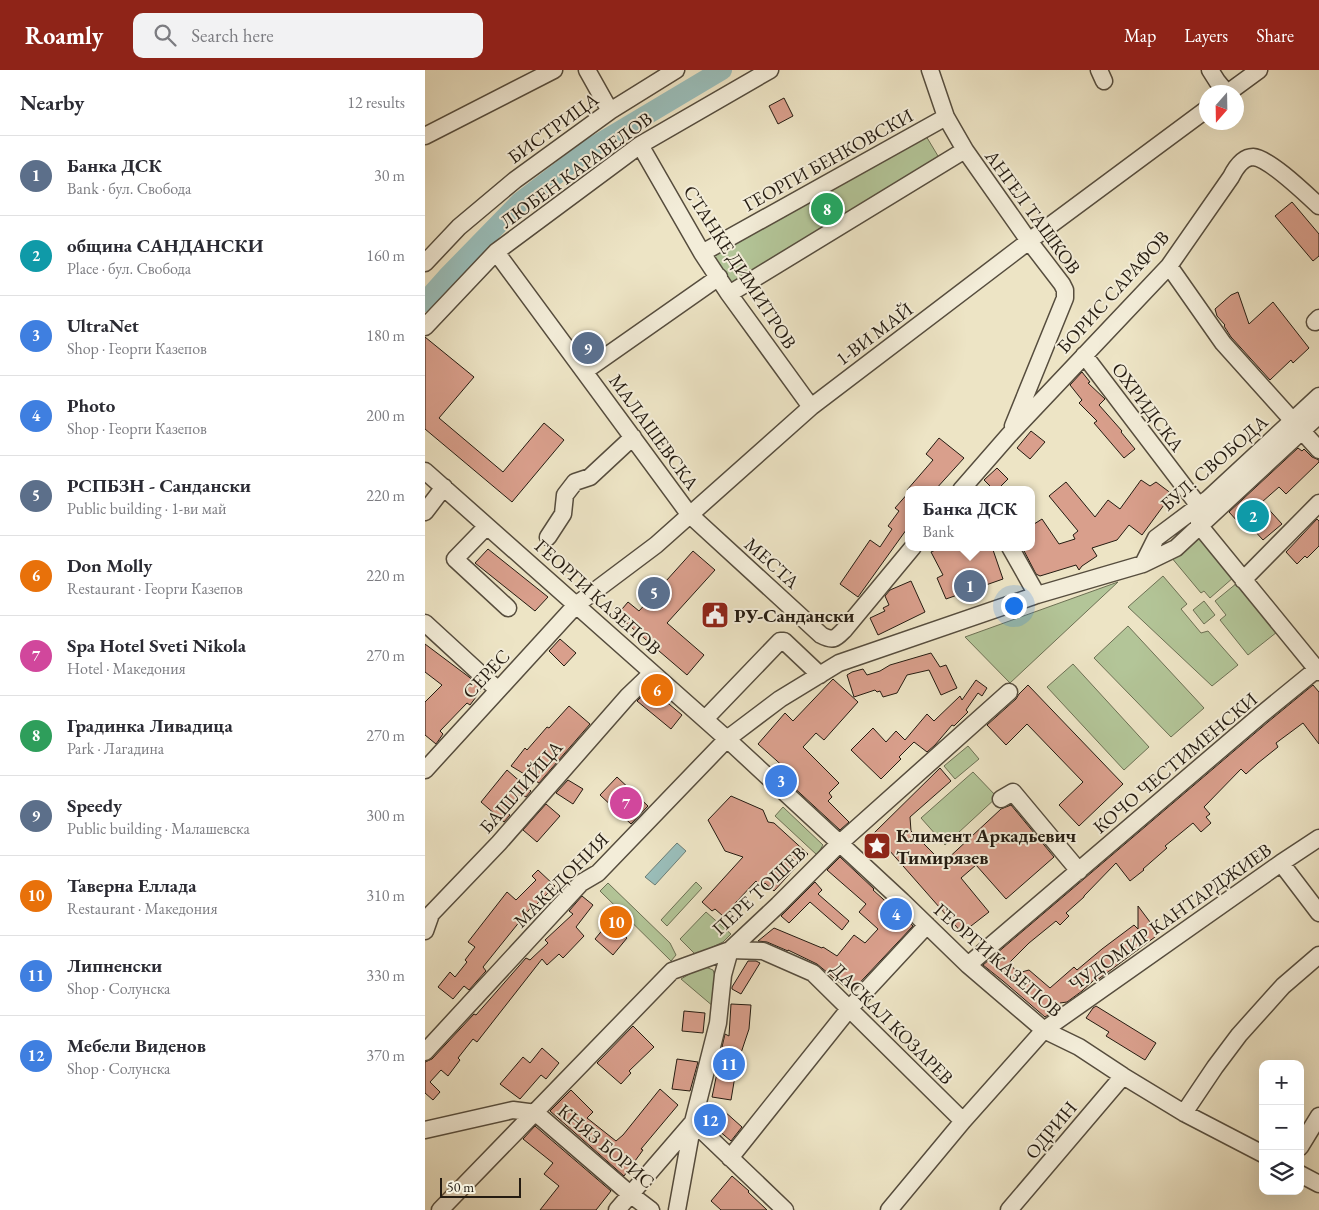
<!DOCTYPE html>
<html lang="en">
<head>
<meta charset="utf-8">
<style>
	:root { --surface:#fff; --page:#f2f2f3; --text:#2b2b33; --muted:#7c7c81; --line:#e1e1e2; --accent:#8f2418 }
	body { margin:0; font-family:"EB Garamond",serif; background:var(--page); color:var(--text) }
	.controls { position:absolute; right:15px; bottom:15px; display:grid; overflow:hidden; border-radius:10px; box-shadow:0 5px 20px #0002 }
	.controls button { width:45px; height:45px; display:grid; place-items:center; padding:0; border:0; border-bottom:1px solid var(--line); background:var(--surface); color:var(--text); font:25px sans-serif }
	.compass { position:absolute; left:774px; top:15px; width:45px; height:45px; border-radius:50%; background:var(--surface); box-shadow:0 5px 20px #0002; rotate:200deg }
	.scale { position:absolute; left:15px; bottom:12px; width:81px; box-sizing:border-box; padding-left:5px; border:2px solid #241b11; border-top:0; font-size:14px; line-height:18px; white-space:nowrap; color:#241b11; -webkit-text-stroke:4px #f3edd9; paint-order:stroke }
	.you { position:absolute; left:588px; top:535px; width:18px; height:18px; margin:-12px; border:4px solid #fff; border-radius:50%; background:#1a73e8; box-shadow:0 0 0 8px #1a73e833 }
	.badge { display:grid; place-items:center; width:32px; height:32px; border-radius:50%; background:var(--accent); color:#fff; font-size:16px; font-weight:700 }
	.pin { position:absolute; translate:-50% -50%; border:2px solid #fff; box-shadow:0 1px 5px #0006 }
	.popup { position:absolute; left:480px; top:416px; width:130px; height:65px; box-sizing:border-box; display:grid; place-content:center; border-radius:10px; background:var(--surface); filter:drop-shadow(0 1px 4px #0005); font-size:16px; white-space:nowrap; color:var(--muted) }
	.popup b { font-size:19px; color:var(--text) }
	.popup::after { content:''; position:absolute; left:50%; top:100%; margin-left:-10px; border:10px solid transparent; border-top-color:var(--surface) }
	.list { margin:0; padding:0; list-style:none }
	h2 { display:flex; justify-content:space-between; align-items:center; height:65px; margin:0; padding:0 20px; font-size:21px }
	h2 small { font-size:16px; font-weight:400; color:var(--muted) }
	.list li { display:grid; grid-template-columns:32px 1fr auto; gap:15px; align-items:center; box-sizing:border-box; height:80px; padding:0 20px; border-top:1px solid var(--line) }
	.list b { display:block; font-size:19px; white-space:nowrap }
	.list p { margin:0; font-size:16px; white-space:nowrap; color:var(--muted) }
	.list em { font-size:16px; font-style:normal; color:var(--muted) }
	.icon { flex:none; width:28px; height:28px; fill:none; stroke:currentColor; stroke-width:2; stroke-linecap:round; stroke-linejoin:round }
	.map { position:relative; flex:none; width:894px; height:1140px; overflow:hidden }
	header { display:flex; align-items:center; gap:30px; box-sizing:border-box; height:70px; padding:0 25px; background:var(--accent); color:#fff }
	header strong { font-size:24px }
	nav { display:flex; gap:28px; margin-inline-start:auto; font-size:18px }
	.search { width:350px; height:45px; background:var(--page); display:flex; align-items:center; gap:12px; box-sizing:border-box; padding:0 18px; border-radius:10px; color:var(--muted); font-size:19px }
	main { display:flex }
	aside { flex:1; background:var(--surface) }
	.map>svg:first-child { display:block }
</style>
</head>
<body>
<header>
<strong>Roamly</strong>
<div class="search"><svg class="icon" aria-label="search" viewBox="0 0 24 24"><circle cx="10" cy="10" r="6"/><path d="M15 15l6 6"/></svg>Search here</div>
<nav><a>Map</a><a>Layers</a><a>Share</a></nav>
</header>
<main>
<aside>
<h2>Nearby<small>12 results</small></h2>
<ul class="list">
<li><span class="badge" style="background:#5c6f8a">1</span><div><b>Банка ДСК</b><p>Bank · бул. Свобода</p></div><em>30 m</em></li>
<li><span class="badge" style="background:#0f9aa8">2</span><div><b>община САНДАНСКИ</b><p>Place · бул. Свобода</p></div><em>160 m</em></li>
<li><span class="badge" style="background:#3f7fe0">3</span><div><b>UltraNet</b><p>Shop · Георги Казепов</p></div><em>180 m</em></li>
<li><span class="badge" style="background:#3f7fe0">4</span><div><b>Photo</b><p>Shop · Георги Казепов</p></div><em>200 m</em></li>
<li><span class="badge" style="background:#5c6f8a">5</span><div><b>РСПБЗН - Сандански</b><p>Public building · 1-ви май</p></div><em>220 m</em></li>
<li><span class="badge" style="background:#e8710a">6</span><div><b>Don Molly</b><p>Restaurant · Георги Казепов</p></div><em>220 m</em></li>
<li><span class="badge" style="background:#d1479c">7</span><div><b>Spa Hotel Sveti Nikola</b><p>Hotel · Македония</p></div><em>270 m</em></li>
<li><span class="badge" style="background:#2e9e5b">8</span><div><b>Градинка Ливадица</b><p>Park · Лагадина</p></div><em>270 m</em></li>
<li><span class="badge" style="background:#5c6f8a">9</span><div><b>Speedy</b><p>Public building · Малашевска</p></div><em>300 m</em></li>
<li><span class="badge" style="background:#e8710a">10</span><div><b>Таверна Еллада</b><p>Restaurant · Македония</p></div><em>310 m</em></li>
<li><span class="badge" style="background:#3f7fe0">11</span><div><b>Липненски</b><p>Shop · Солунска</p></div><em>330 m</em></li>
<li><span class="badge" style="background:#3f7fe0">12</span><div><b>Мебели Виденов</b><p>Shop · Солунска</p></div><em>370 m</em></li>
</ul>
</aside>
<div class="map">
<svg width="894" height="1140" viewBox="0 0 894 1140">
	<rect width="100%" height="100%" fill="#ede4c5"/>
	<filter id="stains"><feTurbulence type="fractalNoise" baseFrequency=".004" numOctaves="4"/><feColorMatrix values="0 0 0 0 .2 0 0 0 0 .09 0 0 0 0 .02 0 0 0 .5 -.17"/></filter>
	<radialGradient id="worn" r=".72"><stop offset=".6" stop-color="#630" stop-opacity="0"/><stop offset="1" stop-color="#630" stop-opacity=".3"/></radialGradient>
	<path fill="#b3c598" stroke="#6c7054" d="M498 61 516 91 306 218 288 187Z
		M774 464 809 507 785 528 779 521 776 523 746 487Z
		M738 506 762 534 756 539 776 563 783 561 813 595 787 616 703 537Z
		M693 512 585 613 540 567Z
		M812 513 852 562 823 585 795 550 801 545 790 531Z
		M779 531 790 545 779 554 768 540Z
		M703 556 779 638 746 667 669 588Z
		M648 594 724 677 699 700 622 617Z
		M543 676 554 689 530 709 519 696Z
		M548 702 572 727 520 775 496 748Z
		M358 737 398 775 392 785 350 746Z
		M271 812 277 818 242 856 236 850Z
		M183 813 245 873 251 885 246 891 175 821Z
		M281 842 306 864 298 872 271 885 255 869Z
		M278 896 288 900 290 906 289 937 256 909Z"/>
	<path fill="#9abeba" stroke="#6b7d76" d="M252 773 261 781 230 815 220 807Z"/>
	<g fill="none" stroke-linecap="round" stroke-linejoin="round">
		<path stroke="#9abeba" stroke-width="20" d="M0 232 22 207 95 132 166 78 297 0"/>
	</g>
	<path fill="#d99f8c" stroke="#241b11" d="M359 28 368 46 353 54 344 36Z
		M867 132 894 164V186L888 191 850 146Z
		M813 222 824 254 848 232 884 278 868 293 866 290 845 310 806 267 799 256 800 255 792 246 790 239 806 225Z
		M0 267 49 307 14 348 78 402 119 353 139 370 87 432 0 359Z
		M657 302 665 312 663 313 680 329 674 335 697 361 696 362 710 379 699 388 669 353 672 351 654 333 657 330 645 315Z
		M606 361 620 372 605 389 592 378Z
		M514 368 539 388 510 420H482L508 390 501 384Z
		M873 378 877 381 879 379 887 387 894 390V392L861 424 854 417 837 432 857 454 838 470 827 458 822 462 804 442Z
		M572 398 583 409 572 420H569L559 410Z
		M716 410 725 416 731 412 747 424 717 465 704 455 692 470 667 478 672 486 657 496 654 500 651 495 615 506 611 504 597 477H606V456L617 449 634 474 650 469 648 465 653 461 624 426 641 412 670 447 683 430 695 439Z
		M484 422V456L433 527 415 514 445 470 455 477 467 459 463 456 474 441 470 438Z
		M892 449 894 451V476L882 488 880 486 872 494 861 482Z
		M517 477H567L578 509 521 529 512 508 518 505 506 482Z
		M63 479 123 527 110 541 50 493Z
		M268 481 290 500 242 553 279 585 262 605 192 545 203 532 214 541Z
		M486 511 500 542 453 565 445 548 460 541 458 538 464 535 460 526 465 520Z
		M135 569 151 583 139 596 124 581Z
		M0 574 44 607 57 619 45 635 42 633 15 661 18 664 11 674 0 665V632L17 615 0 602Z
		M506 583 515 597 521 595 532 618 516 625 504 600 482 605 472 623 458 627 455 621 452 622 450 620 429 627 422 605 427 602 438 599 442 605 455 601 465 595Z
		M408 609 433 632 399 670 391 663 378 677 414 713 404 723 407 727 403 731 424 752 415 760 364 713 370 707 333 674 360 643 368 651Z
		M551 610 562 618 557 626 553 623 541 640 543 642 529 656 527 655 510 675 502 682 489 672 474 687 476 689 456 709 426 680 448 658 461 672 471 661 480 670 502 644 509 651 535 626 537 630Z
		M603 615 698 714 654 756 634 735 658 712 602 654 581 675 562 655 591 629 594 624Z
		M888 615 894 622V674L878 653 851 673 853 677 833 693 821 704 816 699 779 737 785 744 781 747 786 753 776 762 768 753 740 776 742 778 718 799 719 800 705 811 691 793 659 826V827L641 843 644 846 635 855 631 851 604 873 584 893 593 903 604 900 625 918 649 897 652 900 677 879 709 855 713 859V836L734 864 671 911 669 910 657 921 642 932 635 933 626 943 620 947 578 911 558 895 843 652Z
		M225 618 257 645 246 659 212 631Z
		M144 636 165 654 114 713 86 696 100 678 102 680 122 657 124 658Z
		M515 698 526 711 485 747 486 761 518 793 576 739 586 735 629 787 581 829 551 795 536 808 564 842 537 863 449 763Z
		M82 700 106 721 101 727 96 724 81 742 85 745 79 752 56 732Z
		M192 707 223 736 206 754 175 725Z
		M143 710 158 719 148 734 131 723Z
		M306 726 338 740 343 752 349 753 383 784 349 821 340 813 337 817 331 811 298 846 290 839 287 841 277 832 318 787 300 781 283 750Z
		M121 734 135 746 112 772 98 760Z
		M415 787 449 819 448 820 488 856 426 922 392 894 363 880V881L342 872 333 871 349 858 397 878 398 877 412 886 429 865 440 873 453 859 434 842 441 834 402 800Z
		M113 800 130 816 109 837 108 835 58 897 61 901 60 902 44 920 39 916 28 929 13 917 25 902 30 907 42 892 40 890 50 877 43 872 82 822 91 830 111 810 107 806Z
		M390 812 397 820 393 824 424 851 417 860 385 832 364 853 356 846Z
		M157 826 168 835 151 857 159 866 138 888 134 884 122 895 117 889 52 972 48 969 33 988 35 990 23 1006 16 1000 5 1012 15 1022 8 1030 0 1023V992L7 989 49 944 51 945 101 888 105 890 123 873 120 870 148 844 144 841Z
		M184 852 202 868 188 885 170 869Z
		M323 891H331L335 893 316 924 307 919V917Z
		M306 934 326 935 324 959 316 983 297 977 300 964 304 966Z
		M671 936 731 973 720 990 681 966 684 962 661 948 668 938Z
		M259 941 280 943 278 963 257 961Z
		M208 956 229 977 204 1001 206 1003 196 1014 172 993Z
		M117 978 134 993 121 1009 116 1005 95 1029 75 1014 98 987 105 993Z
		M252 989 273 992 265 1021 247 1019Z
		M292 1003 310 1006 306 1030 287 1027Z
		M235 1019 253 1035 216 1079 218 1080 199 1106 125 1041 146 1020 168 1042 162 1048 191 1071 198 1065Z
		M290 1033 317 1057 306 1071 279 1048 280 1045Z
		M110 1056 186 1121 171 1140H115L134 1116 119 1104 128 1093 98 1069Z
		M307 1106 324 1121 323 1122 342 1140H296L286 1131Z"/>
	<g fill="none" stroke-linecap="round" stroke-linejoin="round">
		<defs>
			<path id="minor" d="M162 0 185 41
				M505 0 521 47 540 80 604 171 637 214 640 220V228L588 356
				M674 0 679 11
				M785 0 792 11 801 22
				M804 22 834 0
				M0 66 129 0
				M215 75 277 183 304 224 386 337
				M71 182 264 444 396 565C409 572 411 568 420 559L488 477
				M277 183 521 47
				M0 193 34 157 90 110 185 41 251 0
				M744 196 798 273 894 380
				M304 224 540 80
				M890 252 894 248
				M0 257 71 182 215 75 345 0
				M659 285 774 436V455L894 602
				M160 301 294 207
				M0 401 302 669 477 831 543 895 619 960 654 977 698 1006 759 1043 838 1084
				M536 420 584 365 744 196 806 107C810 99 817 87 828 87 844 88 881 124 894 136
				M0 442 19 417
				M62 456 30 489 83 538
				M123 467 138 444 140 425 150 412 165 407 208 367
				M585 477 612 525
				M718 494 731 468 783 429 894 326
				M818 510 894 433
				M0 553 73 620
				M280 649 355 571H359L395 605
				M0 700 151 535 231 475 386 337 604 171 782 39
				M576 729 588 722 654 801
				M856 793 894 843
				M0 861 6 844 74 773 203 626 227 603
				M305 880 338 881 388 903 538 1051
				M543 895 837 644 892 599
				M0 982 156 813 173 803 302 669 355 629 414 593 612 525 718 494 751 478 894 345
				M111 1043 205 1124 226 1140
				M759 1043 790 997 814 965 858 916 894 885
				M268 1052 360 1140
				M0 1060 88 1040 111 1043
				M875 1077 894 1046
				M305 1088 424 939 502 855
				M875 1104 894 1114
				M15 1140 247 901 305 880 353 835 415 773 584 622
				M192 1140 268 1052 293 953 298 905 305 880
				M252 1140 268 1052
				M464 1140 538 1051 619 960 856 793 894 768
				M584 1140 698 1006"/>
		</defs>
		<use href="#minor" stroke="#564d3e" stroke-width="19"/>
		<use href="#minor" stroke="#f3edd9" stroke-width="16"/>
	</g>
	<defs>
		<symbol id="civic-square" viewBox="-11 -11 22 22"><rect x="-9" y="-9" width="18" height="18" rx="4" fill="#8f2418" stroke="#f3edd9"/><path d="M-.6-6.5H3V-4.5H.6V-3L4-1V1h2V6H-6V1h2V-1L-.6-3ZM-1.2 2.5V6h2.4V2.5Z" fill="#fff"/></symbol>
		<symbol id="sight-square" viewBox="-11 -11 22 22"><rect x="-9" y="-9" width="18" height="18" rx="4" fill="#8f2418" stroke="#f3edd9"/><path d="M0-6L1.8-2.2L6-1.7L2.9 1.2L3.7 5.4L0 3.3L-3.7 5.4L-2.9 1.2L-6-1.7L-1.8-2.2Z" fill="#fff"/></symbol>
	</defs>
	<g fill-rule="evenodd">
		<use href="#civic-square" x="274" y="529" width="32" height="32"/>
		<use href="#sight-square" x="436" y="760" width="32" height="32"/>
	</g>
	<g text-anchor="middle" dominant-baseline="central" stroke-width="4" stroke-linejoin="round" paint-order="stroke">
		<g font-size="19" fill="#241b11" stroke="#f3edd9">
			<text transform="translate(128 58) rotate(-36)">БИСТРИЦА</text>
			<text transform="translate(403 90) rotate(-29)">ГЕОРГИ БЕНКОВСКИ</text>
			<text transform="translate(151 100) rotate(-36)">ЛЮБЕН КАРАВЕЛОВ</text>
			<text transform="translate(608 142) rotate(54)">АНГЕЛ ТАШКОВ</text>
			<text transform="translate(315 197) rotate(57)">СТАНКЕ ДИМИТРОВ</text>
			<text transform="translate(688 222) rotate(-48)">БОРИС САРАФОВ</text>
			<text transform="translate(449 264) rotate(-37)">1-ВИ МАЙ</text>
			<text transform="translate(723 337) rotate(53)">ОХРИДСКА</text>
			<text transform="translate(229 362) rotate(54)">МАЛАШЕВСКА</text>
			<text transform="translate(789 393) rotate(-41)">БУЛ. СВОБОДА</text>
			<text transform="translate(347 493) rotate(42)">МЕСТА</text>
			<text transform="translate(173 527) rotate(42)">ГЕОРГИ КАЗЕПОВ</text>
			<text transform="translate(61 604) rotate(-47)">СЕРЕС</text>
			<text transform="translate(750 693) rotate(-40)">КОЧО ЧЕСТИМЕНСКИ</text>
			<text transform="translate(96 717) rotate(-49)">БАШЛИЙЦА</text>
			<text transform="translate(136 810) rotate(-45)">МАКЕДОНИЯ</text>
			<text transform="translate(334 821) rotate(-43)">ПЕРЕ ТОШЕВ</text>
			<text transform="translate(745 847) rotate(-35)">ЧУДОМИР КАНТАРДЖИЕВ</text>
			<text transform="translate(573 890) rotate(41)">ГЕОРГИ КАЗЕПОВ</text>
			<text transform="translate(467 953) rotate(45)">ДАСКАЛ КОЗАРЕВ</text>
			<text transform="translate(626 1060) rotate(-50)">ОДРИН</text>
			<text transform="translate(181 1076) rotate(40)">КНЯЗ БОРИС</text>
		</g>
		<g font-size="19" font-weight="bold" fill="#241b11" stroke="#f3edd9" text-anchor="start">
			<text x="309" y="545">РУ-Сандански</text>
			<text x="471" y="765">Климент Аркадьевич<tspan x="471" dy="22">Тимирязев</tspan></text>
		</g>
	</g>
	<rect width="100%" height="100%" filter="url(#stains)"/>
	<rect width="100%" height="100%" fill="url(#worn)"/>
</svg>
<div class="controls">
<button>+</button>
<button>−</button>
<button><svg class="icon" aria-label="layers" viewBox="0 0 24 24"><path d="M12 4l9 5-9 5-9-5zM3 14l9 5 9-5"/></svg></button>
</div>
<svg class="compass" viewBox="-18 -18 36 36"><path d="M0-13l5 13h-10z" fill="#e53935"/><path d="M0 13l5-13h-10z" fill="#7c7c81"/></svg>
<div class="scale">50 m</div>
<div class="you"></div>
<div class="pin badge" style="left:545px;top:516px;background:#5c6f8a">1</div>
<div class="popup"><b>Банка ДСК</b>Bank</div>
<div class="pin badge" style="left:828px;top:446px;background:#0f9aa8">2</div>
<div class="pin badge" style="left:356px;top:711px;background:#3f7fe0">3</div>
<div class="pin badge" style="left:471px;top:844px;background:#3f7fe0">4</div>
<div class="pin badge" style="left:229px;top:523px;background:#5c6f8a">5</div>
<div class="pin badge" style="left:232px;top:620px;background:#e8710a">6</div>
<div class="pin badge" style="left:201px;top:733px;background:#d1479c">7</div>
<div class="pin badge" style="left:402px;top:139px;background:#2e9e5b">8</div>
<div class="pin badge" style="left:163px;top:278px;background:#5c6f8a">9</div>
<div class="pin badge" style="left:191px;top:852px;background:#e8710a">10</div>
<div class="pin badge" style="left:304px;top:994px;background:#3f7fe0">11</div>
<div class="pin badge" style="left:285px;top:1050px;background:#3f7fe0">12</div>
</div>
</main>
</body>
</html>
